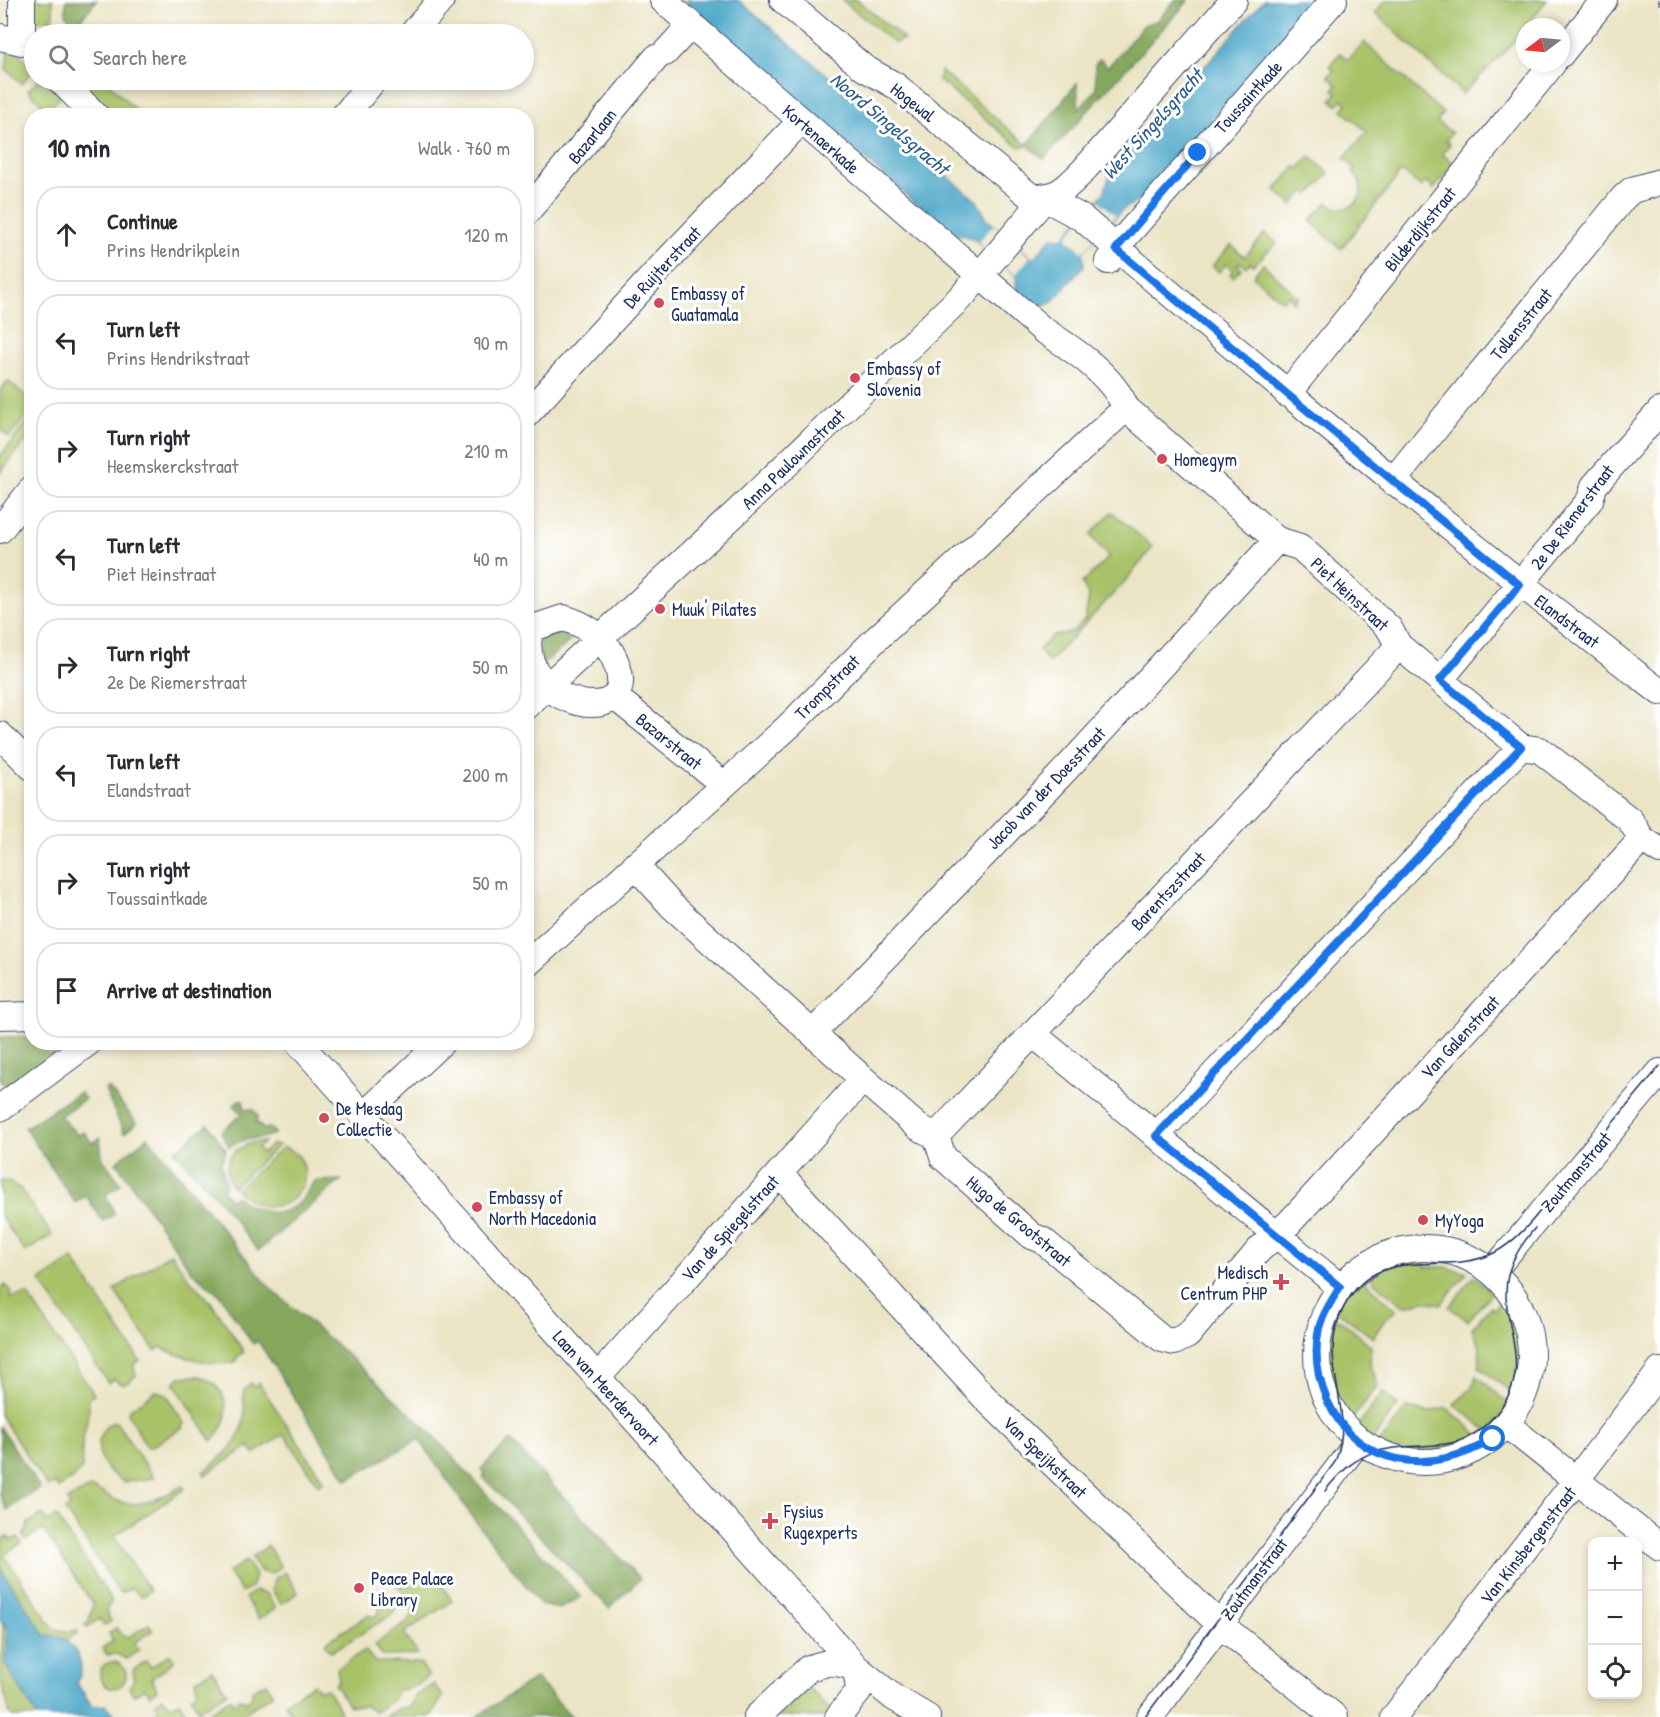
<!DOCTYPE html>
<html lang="en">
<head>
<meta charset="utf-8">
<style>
	:root { --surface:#fff; --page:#f7f7f7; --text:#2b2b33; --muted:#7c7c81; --line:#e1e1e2 }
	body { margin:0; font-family:"Patrick Hand",sans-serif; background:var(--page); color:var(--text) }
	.controls { position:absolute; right:18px; bottom:18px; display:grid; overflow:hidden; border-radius:12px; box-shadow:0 3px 9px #0003 }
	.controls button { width:54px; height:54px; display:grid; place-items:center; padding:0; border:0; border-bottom:2px solid var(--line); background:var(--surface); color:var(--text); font:30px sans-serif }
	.compass { position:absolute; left:1516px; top:18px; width:54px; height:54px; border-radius:50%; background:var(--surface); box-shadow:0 3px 9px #0003; rotate:254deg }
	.stop { position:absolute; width:18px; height:18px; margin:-14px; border:4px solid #1a73e8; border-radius:50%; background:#fff }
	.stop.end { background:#1a73e8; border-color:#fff; box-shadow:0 2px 6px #0008 }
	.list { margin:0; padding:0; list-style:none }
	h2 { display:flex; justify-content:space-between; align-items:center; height:78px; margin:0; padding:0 24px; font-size:26px }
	h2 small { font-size:20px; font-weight:400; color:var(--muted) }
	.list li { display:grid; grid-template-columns:39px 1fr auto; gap:18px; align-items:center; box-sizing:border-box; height:96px; margin:0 12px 12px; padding:0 12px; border:2px solid var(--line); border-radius:24px }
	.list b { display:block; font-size:22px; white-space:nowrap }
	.list p { margin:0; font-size:20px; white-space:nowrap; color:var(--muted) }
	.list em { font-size:20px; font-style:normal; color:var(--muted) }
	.icon { flex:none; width:33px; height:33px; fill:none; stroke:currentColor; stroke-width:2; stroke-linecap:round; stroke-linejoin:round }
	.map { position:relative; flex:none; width:1660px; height:1717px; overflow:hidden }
	.search { position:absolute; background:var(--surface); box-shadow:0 3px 9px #0003; left:24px; top:24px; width:510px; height:66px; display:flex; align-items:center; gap:15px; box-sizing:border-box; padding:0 21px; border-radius:33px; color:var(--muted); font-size:22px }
	.panel { position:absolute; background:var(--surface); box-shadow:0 3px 9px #0003; left:24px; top:108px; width:510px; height:942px; border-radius:24px }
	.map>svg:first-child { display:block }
</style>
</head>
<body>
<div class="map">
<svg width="1660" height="1717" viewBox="0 0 1660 1717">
	<rect width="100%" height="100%" fill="#fff"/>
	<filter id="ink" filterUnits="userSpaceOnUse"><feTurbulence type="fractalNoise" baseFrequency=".0167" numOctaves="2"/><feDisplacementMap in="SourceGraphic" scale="12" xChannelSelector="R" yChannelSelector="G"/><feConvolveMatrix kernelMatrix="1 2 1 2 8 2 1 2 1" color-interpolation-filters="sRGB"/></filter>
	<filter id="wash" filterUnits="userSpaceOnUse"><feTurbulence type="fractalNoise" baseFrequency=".008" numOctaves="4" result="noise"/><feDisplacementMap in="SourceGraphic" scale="24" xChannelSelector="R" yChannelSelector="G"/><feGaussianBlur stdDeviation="1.35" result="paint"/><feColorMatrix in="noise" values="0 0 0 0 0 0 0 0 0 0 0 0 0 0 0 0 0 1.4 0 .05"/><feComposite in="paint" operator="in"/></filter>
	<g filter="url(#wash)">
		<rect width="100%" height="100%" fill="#ebe4c5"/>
		<path fill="#a9c267" stroke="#627862" stroke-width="1.5" d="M32 0H53V19L33 21Z
			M842 0H857L904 39 894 43Z
			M1386 0H1547L1509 47 1463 94 1375 13Z
			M1364 42 1443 113 1437 122 1452 133 1446 140 1450 144 1442 154 1454 163 1434 189 1425 182 1421 187 1402 171 1341 249 1310 221 1327 202C1348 222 1375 192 1353 173L1356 169 1344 158 1367 132 1342 110 1347 104 1343 99 1337 105 1331 100 1337 93 1333 90 1337 85 1328 76 1334 70 1329 66 1340 53 1348 60Z
			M8 51 18 52 34 69 22 84 6 69Z
			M941 71 1027 145 1019 147 938 80Z
			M39 80H44L61 97 47 110 28 90Z
			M79 80H106L140 115H114Z
			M1310 156 1329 174 1309 195 1305 191 1292 205 1275 190 1296 166 1299 169Z
			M1265 233 1277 243 1253 265 1250 262 1246 267 1239 262 1237 265 1241 269 1233 277 1230 274 1233 271 1226 264 1219 272 1212 266 1231 245 1245 257Z
			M1263 264 1298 297 1294 302 1288 295 1282 301 1253 276Z
			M8 381 32 401 31 411 9 437 0 429V390Z
			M31 417V434L0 473V456Z
			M1112 512 1153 547 1128 578 1049 662 1039 650 1052 636 1072 632 1085 619 1089 597 1082 583 1109 557 1090 535Z
			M256 1142H264L257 1148 262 1153 273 1144 279 1145 233 1187C218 1164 232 1147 256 1142Z
			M283 1147C332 1162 290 1240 236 1190Z
			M0 1181H9L17 1188 19 1187 52 1235 25 1252 0 1215Z
			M171 1253 189 1279 211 1302 244 1352 236 1358 237 1361C222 1369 175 1356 161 1347L155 1351 114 1290Z
			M1425 1255V1267H1445L1467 1273 1441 1304 1424 1301 1404 1306 1374 1282 1368 1272 1394 1259Z
			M73 1259 140 1361 133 1365 136 1375 128 1383 122 1384 114 1379 108 1383 40 1281Z
			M1474 1276 1492 1292 1468 1321 1449 1307Z
			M1360 1277 1396 1310 1385 1319 1373 1338 1334 1308 1344 1293Z
			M5 1285 12 1292 11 1298 27 1294 94 1394 89 1398V1411L82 1444V1468L74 1478 58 1488 55 1483 48 1487 0 1415V1290Z
			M1504 1291C1525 1321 1531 1362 1515 1395L1479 1367 1480 1349 1472 1328 1491 1306 1495 1309Z
			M1329 1317 1342 1321 1371 1346 1370 1363 1378 1385 1349 1423C1324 1391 1317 1356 1329 1317Z
			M200 1376C230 1386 234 1421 212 1441L174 1383 180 1377Z
			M1477 1376 1511 1406 1489 1432 1454 1404 1470 1390Z
			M251 1383 254 1387 259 1383 324 1481 318 1485 284 1434 254 1454 249 1446 205 1475 203 1472C221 1458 241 1444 244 1419 246 1409 242 1400 244 1390Z
			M156 1391 166 1394 184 1423 182 1428 151 1447 146 1446 128 1414 129 1410Z
			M1383 1392 1398 1405 1371 1441 1355 1429Z
			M1406 1408 1429 1412 1447 1408 1482 1438C1453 1457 1410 1463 1378 1445Z
			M115 1422 117 1423 154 1478 125 1482C107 1474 92 1454 102 1433 105 1426 109 1423 115 1422Z
			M182 1486 185 1489 114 1536 150 1591 141 1597 132 1588 120 1593 65 1510 70 1506 67 1500 90 1488C100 1489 106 1496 115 1500 140 1510 162 1498 182 1486Z
			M42 1514 48 1522 56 1516 112 1601 106 1610 111 1621 104 1626 99 1619 87 1627 85 1624 89 1620 93 1604 43 1529 26 1540 23 1535 28 1528 27 1524Z
			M7 1536 11 1540 18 1537 22 1543 4 1555 54 1629 71 1632 76 1630 78 1633 67 1640 63 1638H46L0 1568V1541Z
			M268 1546 281 1567 271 1574 260 1571 251 1557Z
			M246 1561 255 1575 252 1586 242 1593 228 1572Z
			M285 1572 298 1593 281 1604 272 1590 274 1579Z
			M393 1578 440 1582 452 1601 404 1633 418 1655 382 1656 375 1644 408 1622 413 1614 411 1604Z
			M255 1591 267 1594 276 1608 259 1619 245 1598Z
			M392 1599 396 1609 393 1614 331 1652 325 1643 368 1615 375 1617 379 1613V1607Z
			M0 1618 7 1629 5 1665 38 1717H12L10 1714 0 1677 3 1627Z
			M149 1624 153 1630 134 1643 139 1650 126 1659 117 1654 107 1655 102 1648 113 1641 109 1633 116 1628 123 1636 129 1637Z
			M365 1650 375 1662 420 1663 429 1676 409 1689 397 1690 393 1700 375 1712 365 1706H349L335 1685 339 1679 337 1669Z
			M170 1654 174 1661 152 1678 157 1690 150 1695 145 1688 134 1695 129 1688 134 1679 133 1670 146 1661 151 1667Z
			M100 1675a13 13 0 1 1 26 0a13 13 0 1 1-26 0Z
			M212 1670 227 1692 199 1710 191 1697 197 1691 196 1680Z
			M803 1682 834 1714 831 1717H770Z
			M266 1683 273 1694 238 1717 203 1716 231 1698 234 1703 241 1699 247 1701 252 1697V1691Z
			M313 1684 319 1690 327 1689 341 1711 336 1717H293L285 1703Z
			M434 1684 443 1697 430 1717H384L398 1708 409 1707 414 1697Z
			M162 1698 170 1706 179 1702 189 1717H149L159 1710 155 1703Z"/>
		<path fill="#86a85c" stroke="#506c5d" stroke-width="1.5" d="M66 0H97L76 25 66 15Z
			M1175 0H1189L1044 159 1027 145 1077 83 1079 110 1096 89 1095 65 1100 59 1108 67 1144 25 1158 20Z
			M565 630 570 634V641L544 663 540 662 539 633Z
			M31 1036 32 1042 69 1043 9 1088 0 1081V1037Z
			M108 1087 137 1123 124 1133 105 1090Z
			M80 1092 85 1099 60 1116 78 1135 84 1132 92 1143 100 1138 102 1158 121 1184 106 1195 115 1214 103 1221 86 1196 75 1203 25 1128Z
			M239 1100H243L245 1109H253L258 1116 256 1121 263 1129 270 1128 275 1133C266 1141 246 1135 229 1147L221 1132 242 1114 234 1105Z
			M208 1124 226 1150 221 1164 226 1186 222 1190 231 1200 235 1196C253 1211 282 1221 301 1201 306 1195 309 1187 315 1181L341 1180 258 1251 220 1201 175 1151Z
			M148 1137 271 1289 351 1358 428 1430 581 1597 559 1609 541 1605 473 1518 419 1439 347 1480 258 1341 253 1344 220 1295 191 1271 116 1162Z
			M0 1427 40 1488 7 1510 0 1495Z
			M510 1440 640 1579 609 1608 483 1477 485 1474 481 1469Z
			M536 1678 572 1717H476Z"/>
		<path fill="#48a6c7" stroke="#326a92" stroke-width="1.5" d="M684 0H738L977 201 987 219 1033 259 1052 237 1063 238 1104 193 1111 171 1264 0H1319L1142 199 1123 209 1083 252 1084 266 1051 303 1041 306 1031 302 1016 288V276L973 238 948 232Z
			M0 1568 46 1637C67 1629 92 1666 76 1682L92 1706 106 1705 117 1717H38L5 1664 7 1629 0 1618Z"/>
		<path fill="#ebe4c5" d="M1098 200 1116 215 1083 252 1066 237Z
			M994 225 1030 257 1015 275 978 242Z"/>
	</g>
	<g filter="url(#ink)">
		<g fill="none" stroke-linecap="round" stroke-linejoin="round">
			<defs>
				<path id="minor" d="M663 0C789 111 916 221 1043 330 1073 349 1112 375 1126 408L1277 540 1300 547 1389 628 1399 646 1521 747 1540 750 1630 820 1642 839 1660 851
					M783 0 864 68 896 86 1030 196C1055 201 1066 188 1082 172L1234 0
					M412 34 441 0
					M0 37 22 42V0
					M665 53 691 25
					M1561 54 1604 0
					M60 80 96 116
					M344 116 374 80
					M1045 198 1082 218C1271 381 1462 541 1660 692
					M526 213 656 58
					M1108 261 1125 237 1334 0
					M1287 394 1553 63
					M526 415 662 266 800 122
					M1392 482 1624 197 1632 190 1660 182
					M0 530 32 489
					M563 618C583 623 604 637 613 656 653 735 511 710 530 629Z
					M1440 680 1590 500 1594 486 1660 411
					M615 697 723 784
					M526 706 738 511 964 294 1045 198
					M0 735 32 767
					M635 865 672 906 863 1079 918 1127 936 1136 943 1157 1032 1236 1042 1240 1162 1339 1174 1342 1188 1335 1259 1250 1289 1223 1642 839
					M526 965 789 726 874 641 1126 408
					M0 1016 32 1015
					M813 1033 1067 768 1277 540
					M1033 1034 1340 1287
					M298 1042 856 1667 893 1697 927 1717
					M0 1108 89 1042
					M364 1115 442 1042
					M936 1136 1399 646
					M1156 1136 1521 747
					M779 1173 987 1400 1217 1622 1335 1717
					M1317 1355a107 107 0 1 1 214 0a107 107 0 1 1-214 0Z
					M1492 1272 1660 1072
					M597 1378 863 1079
					M1507 1425 1660 1547
					M757 1717 809 1668 831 1662 856 1667
					M838 1717 859 1691 856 1667
					M1150 1717 1358 1442
					M1394 1717 1660 1371"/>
			</defs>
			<use href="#minor" stroke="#3a4a6d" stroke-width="28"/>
			<use href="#minor" stroke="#fff" stroke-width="26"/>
			<path stroke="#1b2f5e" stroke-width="1.5" d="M1659 0 1660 4
				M1325 1491C1338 1474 1354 1458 1375 1452 1423 1438 1459 1460 1497 1413 1538 1363 1497 1325 1508 1275 1512 1258 1524 1241 1535 1228
				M1145 1717 1335 1462C1358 1405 1314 1365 1344 1307 1378 1240 1444 1278 1494 1253 1523 1238 1543 1206 1564 1182 1596 1143 1628 1105 1660 1066"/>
		</g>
	</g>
	<g fill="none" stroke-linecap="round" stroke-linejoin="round" filter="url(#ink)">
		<path stroke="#1a73e8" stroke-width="8" d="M1198 153 1116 249 1287 394 1520 585 1440 680 1521 747 1156 1136 1340 1287C1332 1300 1323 1313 1319 1328 1314 1352 1317 1377 1327 1400 1358 1469 1432 1476 1493 1439"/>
	</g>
	<g fill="#d1495b" stroke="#fff" stroke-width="2">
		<circle cx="659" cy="303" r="6"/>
		<circle cx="855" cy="378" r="6"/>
		<circle cx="1162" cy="459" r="6"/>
		<circle cx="660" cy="609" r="6"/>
		<circle cx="324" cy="1118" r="6"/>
		<circle cx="477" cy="1207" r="6"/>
		<circle cx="1423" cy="1220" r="6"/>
		<path d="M1278 1273h6v6h6v6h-6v6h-6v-6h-6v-6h6z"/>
		<path d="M767 1512h6v6h6v6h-6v6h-6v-6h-6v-6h6z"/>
		<circle cx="359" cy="1588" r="6"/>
	</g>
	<g text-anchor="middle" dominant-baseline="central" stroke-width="6" stroke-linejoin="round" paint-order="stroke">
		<g font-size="18" fill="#1b2f5e" stroke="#fff">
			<text transform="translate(1248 97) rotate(-48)">Toussaintkade</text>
			<text transform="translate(913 102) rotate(38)">Hogewal</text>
			<text transform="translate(592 136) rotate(-51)">Bazarlaan</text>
			<text transform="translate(821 139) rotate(41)">Kortenaerkade</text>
			<text transform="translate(1420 229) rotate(-51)">Bilderdijkstraat</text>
			<text transform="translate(662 267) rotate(-47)">De Ruijterstraat</text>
			<text transform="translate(1521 324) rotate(-51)">Tollensstraat</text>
			<text transform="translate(793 459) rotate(-44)">Anna Paulownastraat</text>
			<text transform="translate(1572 517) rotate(-53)">2e De Riemerstraat</text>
			<text transform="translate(1350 594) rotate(43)">Piet Heinstraat</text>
			<text transform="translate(1567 621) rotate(37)">Elandstraat</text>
			<text transform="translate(827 687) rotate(-45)">Trompstraat</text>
			<text transform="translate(669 741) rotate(39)">Bazarstraat</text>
			<text transform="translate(1046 788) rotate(-46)">Jacob van der Doesstraat</text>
			<text transform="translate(1168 891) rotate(-47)">Barentszstraat</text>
			<text transform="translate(1460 1037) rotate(-47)">Van Galenstraat</text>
			<text transform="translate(1576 1172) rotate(-50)">Zoutmanstraat</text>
			<text transform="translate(1019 1221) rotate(40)">Hugo de Grootstraat</text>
			<text transform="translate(730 1228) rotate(-48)">Van de Spiegelstraat</text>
			<text transform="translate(606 1388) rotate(48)">Laan van Meerdervoort</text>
			<text transform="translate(1045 1457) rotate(44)">Van Speijkstraat</text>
			<text transform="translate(1528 1545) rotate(-52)">Van Kinsbergenstraat</text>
			<text transform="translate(1254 1579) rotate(-53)">Zoutmanstraat</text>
		</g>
		<g font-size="18" fill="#1b2f5e" stroke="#fff" text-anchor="start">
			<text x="671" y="293">Embassy of<tspan x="671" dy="21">Guatamala</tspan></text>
			<text x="867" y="368">Embassy of<tspan x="867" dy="21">Slovenia</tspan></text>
			<text x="1174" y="459">Homegym</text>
			<text x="672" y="609">Muuk' Pilates</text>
			<text x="336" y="1108">De Mesdag<tspan x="336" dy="21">Collectie</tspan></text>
			<text x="489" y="1197">Embassy of<tspan x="489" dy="21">North Macedonia</tspan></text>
			<text x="1435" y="1220">MyYoga</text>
			<text x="1268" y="1272" text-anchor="end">Medisch<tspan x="1268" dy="21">Centrum PHP</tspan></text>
			<text x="784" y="1511">Fysius<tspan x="784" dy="21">Rugexperts</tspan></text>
			<text x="371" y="1578">Peace Palace<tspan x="371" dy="21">Library</tspan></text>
		</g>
		<g font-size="20" font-style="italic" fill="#2d5f88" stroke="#fff">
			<text transform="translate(890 123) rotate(40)">Noord Singelsgracht</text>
			<text transform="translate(1152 124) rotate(-48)">West Singelsgracht</text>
		</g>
	</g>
</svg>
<div class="controls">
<button>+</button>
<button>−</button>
<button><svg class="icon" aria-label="locate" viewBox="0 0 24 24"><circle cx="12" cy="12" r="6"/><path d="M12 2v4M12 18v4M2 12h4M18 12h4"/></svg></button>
</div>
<svg class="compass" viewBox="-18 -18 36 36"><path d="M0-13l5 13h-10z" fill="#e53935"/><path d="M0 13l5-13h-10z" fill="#7c7c81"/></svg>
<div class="stop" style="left:1493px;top:1439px"></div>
<div class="stop end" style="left:1198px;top:153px"></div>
<div class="search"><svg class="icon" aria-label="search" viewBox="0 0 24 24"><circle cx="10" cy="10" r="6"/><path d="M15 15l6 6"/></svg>Search here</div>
<section class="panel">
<h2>10 min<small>Walk · 760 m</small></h2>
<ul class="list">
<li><svg class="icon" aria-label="ahead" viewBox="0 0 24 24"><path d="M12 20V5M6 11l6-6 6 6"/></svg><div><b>Continue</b><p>Prins Hendrikplein</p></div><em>120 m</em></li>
<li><svg class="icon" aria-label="left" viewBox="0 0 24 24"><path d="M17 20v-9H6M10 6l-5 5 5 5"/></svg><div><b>Turn left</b><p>Prins Hendrikstraat</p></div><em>90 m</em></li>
<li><svg class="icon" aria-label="right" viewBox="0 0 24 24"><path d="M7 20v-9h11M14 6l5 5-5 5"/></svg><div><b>Turn right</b><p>Heemskerckstraat</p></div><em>210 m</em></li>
<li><svg class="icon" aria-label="left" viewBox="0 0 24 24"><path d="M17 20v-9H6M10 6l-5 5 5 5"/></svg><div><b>Turn left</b><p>Piet Heinstraat</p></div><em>40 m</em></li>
<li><svg class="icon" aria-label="right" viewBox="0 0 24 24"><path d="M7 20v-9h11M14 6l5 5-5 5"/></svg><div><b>Turn right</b><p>2e De Riemerstraat</p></div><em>50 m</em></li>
<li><svg class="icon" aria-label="left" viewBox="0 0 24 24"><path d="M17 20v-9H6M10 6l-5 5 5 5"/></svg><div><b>Turn left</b><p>Elandstraat</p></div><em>200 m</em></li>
<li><svg class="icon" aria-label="right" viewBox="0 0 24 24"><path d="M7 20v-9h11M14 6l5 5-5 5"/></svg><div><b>Turn right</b><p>Toussaintkade</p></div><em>50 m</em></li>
<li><svg class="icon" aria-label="arrive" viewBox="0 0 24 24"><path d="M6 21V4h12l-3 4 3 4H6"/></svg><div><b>Arrive at destination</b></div></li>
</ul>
</section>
</div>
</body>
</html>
